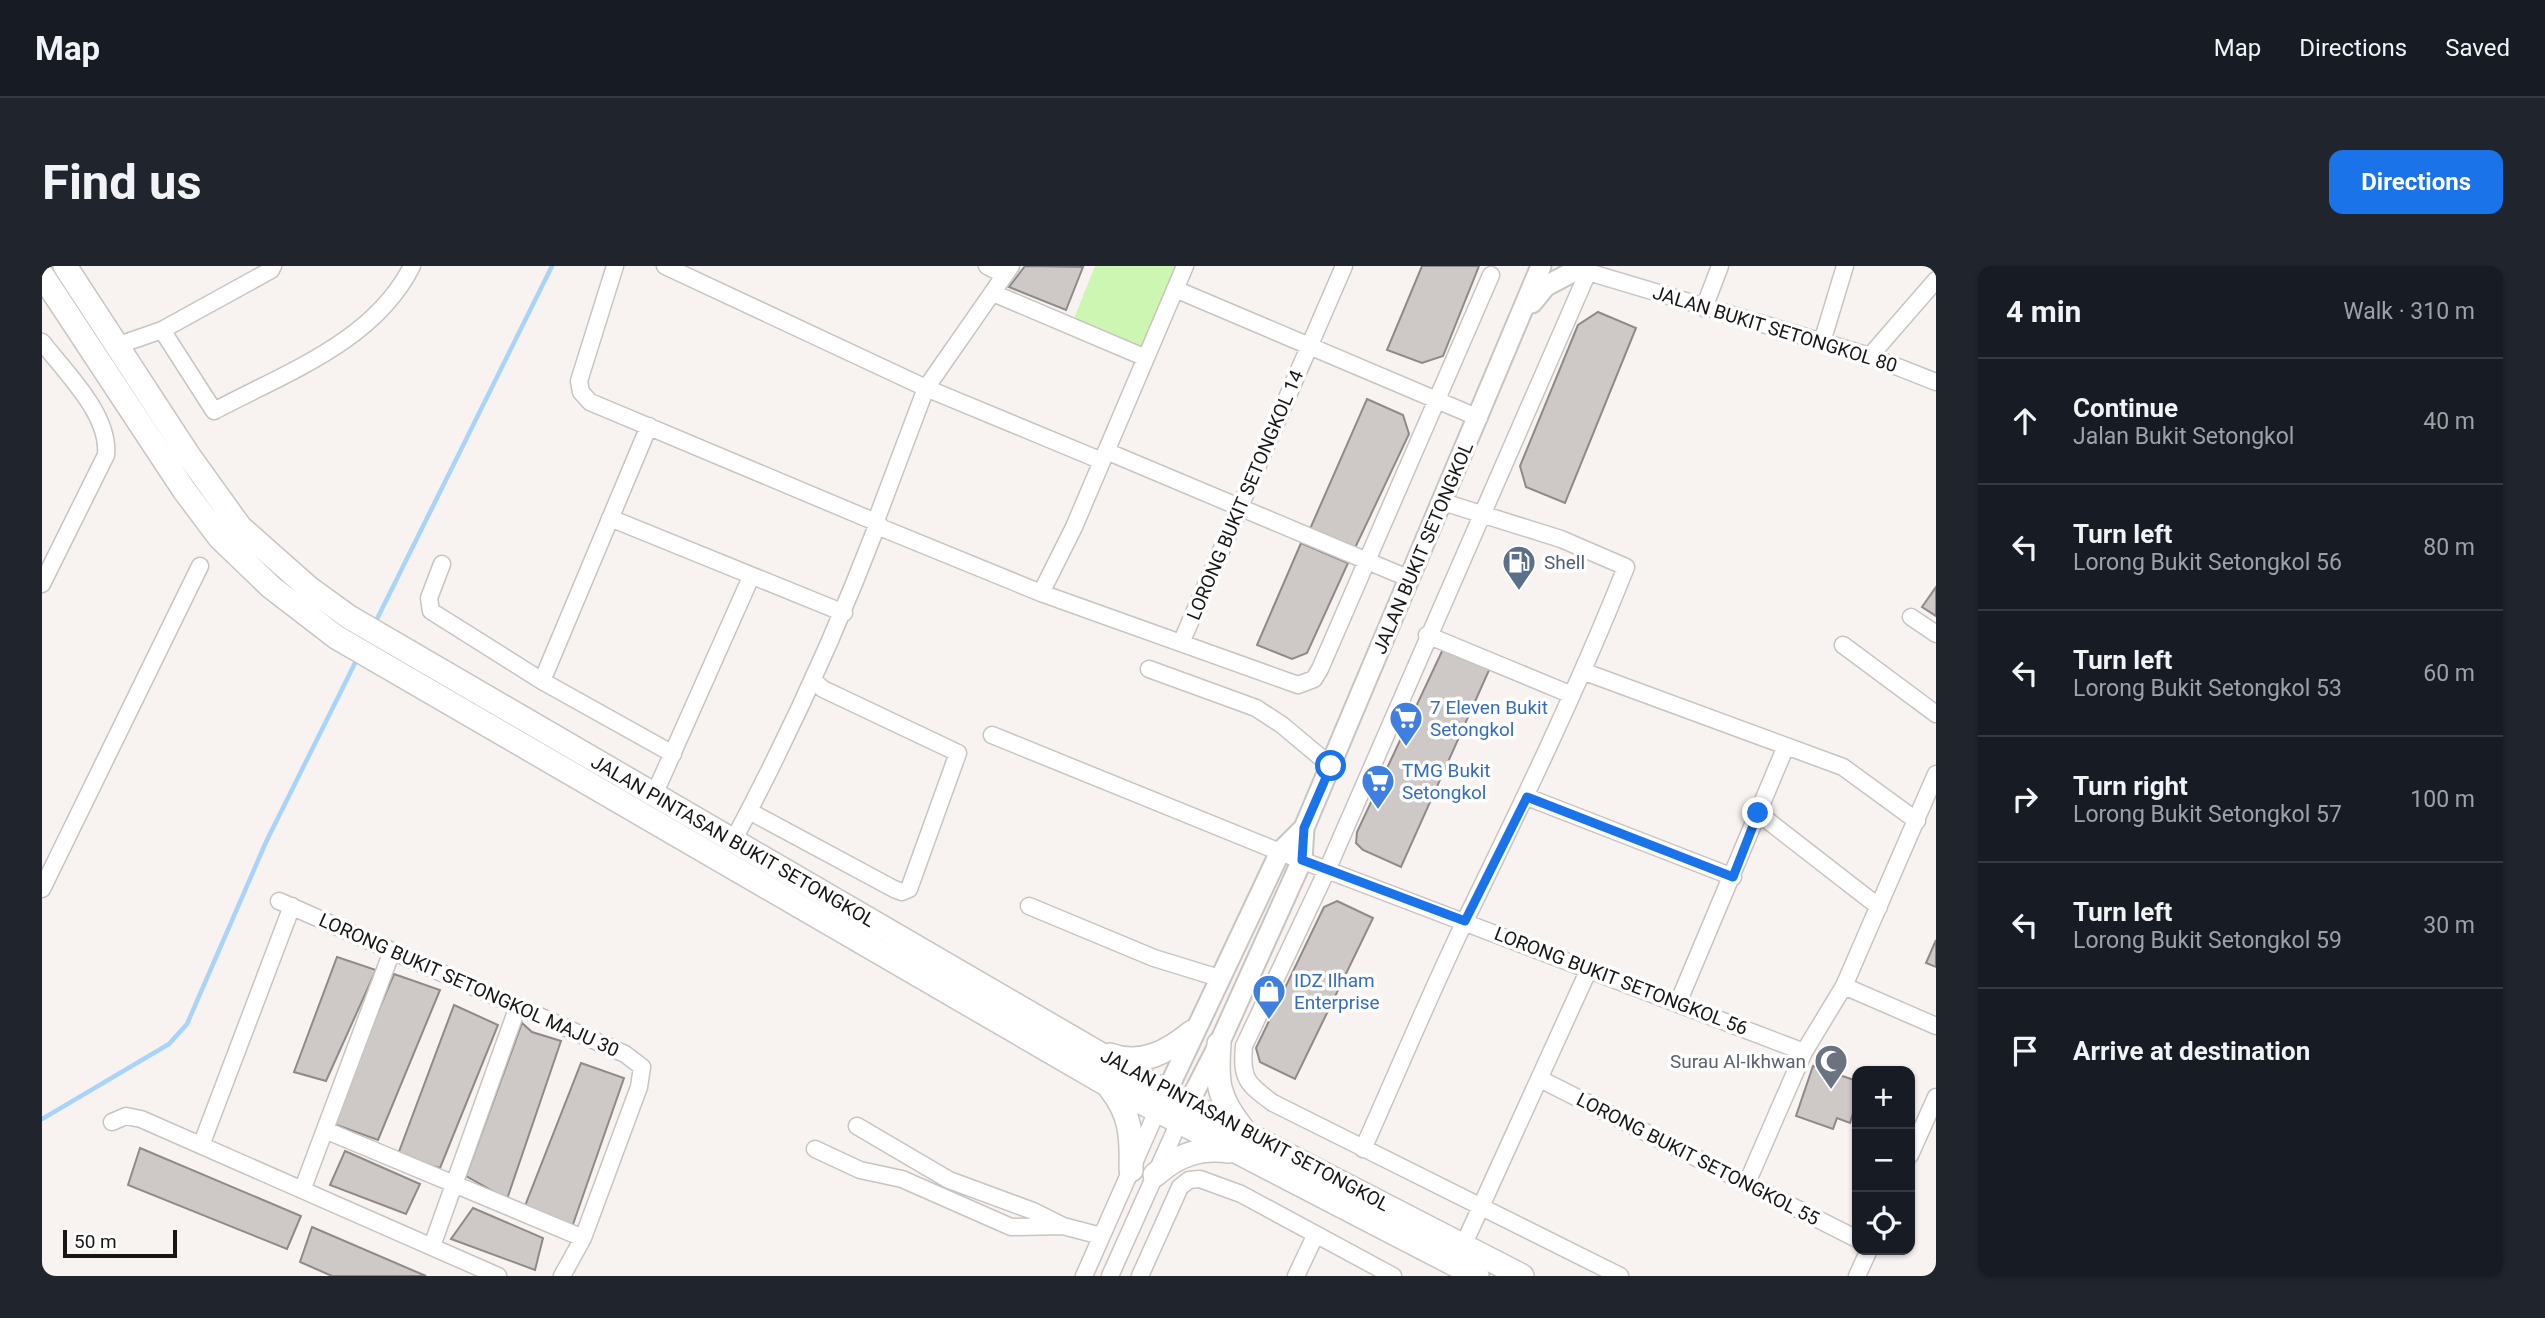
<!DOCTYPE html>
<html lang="en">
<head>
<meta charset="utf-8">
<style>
	:root { --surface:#171b24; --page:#20242c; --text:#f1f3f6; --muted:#9ea1a6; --line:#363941; --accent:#1a73e8 }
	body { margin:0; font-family:Roboto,sans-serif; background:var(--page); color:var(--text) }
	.controls { position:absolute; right:21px; bottom:21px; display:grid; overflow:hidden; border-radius:14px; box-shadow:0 2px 5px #0004 }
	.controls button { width:63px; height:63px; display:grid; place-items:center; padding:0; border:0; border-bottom:2px solid var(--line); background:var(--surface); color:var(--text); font:35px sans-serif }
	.scale { position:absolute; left:21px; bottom:18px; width:114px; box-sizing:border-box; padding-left:7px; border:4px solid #181615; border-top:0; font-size:19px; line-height:24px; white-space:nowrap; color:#181615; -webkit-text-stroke:5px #fff; paint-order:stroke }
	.stop { position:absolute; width:21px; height:21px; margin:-16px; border:5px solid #1a73e8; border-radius:50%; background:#fff }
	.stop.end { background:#1a73e8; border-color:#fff; box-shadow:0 2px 7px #0008 }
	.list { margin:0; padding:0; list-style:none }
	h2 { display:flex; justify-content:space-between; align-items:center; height:91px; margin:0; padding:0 28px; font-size:30px }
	h2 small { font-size:23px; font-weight:400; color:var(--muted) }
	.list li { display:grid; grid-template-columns:46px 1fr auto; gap:21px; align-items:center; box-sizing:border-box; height:126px; padding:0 28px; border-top:2px solid var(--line) }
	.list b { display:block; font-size:26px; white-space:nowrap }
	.list p { margin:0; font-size:23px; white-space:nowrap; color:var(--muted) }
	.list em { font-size:23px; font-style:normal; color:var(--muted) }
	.icon { flex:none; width:38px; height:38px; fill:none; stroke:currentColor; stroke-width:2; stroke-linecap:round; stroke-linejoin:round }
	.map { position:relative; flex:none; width:1894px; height:1010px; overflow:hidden; border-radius:14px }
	header { display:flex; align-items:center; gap:42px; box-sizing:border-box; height:98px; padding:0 35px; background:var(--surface); border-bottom:2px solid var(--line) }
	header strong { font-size:33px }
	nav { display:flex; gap:38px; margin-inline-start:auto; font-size:24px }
	.intro { display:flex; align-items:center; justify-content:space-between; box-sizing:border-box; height:168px; padding:0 42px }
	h1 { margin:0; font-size:49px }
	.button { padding:18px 32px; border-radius:14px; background:var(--accent); color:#fff; font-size:24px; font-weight:700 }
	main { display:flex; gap:42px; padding:0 42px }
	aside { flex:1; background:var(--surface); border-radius:14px; box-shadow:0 2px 5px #0004 }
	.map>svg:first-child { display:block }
</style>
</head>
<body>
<header>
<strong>Map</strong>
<nav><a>Map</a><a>Directions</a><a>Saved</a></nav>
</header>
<div class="intro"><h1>Find us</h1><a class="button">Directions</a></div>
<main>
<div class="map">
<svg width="1894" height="1010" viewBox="0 0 1894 1010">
	<rect width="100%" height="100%" fill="#f8f3f0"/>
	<path fill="#cdf6b2" d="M1053 0H1135L1100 83 1031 55Z"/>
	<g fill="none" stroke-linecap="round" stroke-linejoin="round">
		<path stroke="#a7d3fc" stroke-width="4.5" d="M333 357 510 0
			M0 853 127 778 145 758 224 576 315 393"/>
	</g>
	<path fill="#cec8c7" stroke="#8f8a89" stroke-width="2" d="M983 0 1041 1 1024 44 967 21Z
		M1380 0H1437L1401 90 1380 97 1345 84Z
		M1556 46 1594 62 1523 237 1484 221 1478 200 1536 59Z
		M1325 133 1361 149 1367 168 1313 282 1268 263Z
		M1259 277 1306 297 1265 387 1250 393 1215 379Z
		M1894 321V350L1880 341Z
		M1402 381 1448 402 1359 601 1321 584 1314 577 1315 566Z
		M1295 635 1331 652 1253 813 1218 796 1214 782 1282 641Z
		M1894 674V701L1884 697Z
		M295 691 334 704 284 815 252 806Z
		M352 708 398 724 336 874 289 857Z
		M412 739 456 759 398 902 355 891Z
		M480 757 490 766 519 775 465 933 424 910Z
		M539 797 582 812 529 964 481 945Z
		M1771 800 1815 815V834L1808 857 1795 852 1791 863 1754 850Z
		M98 882 259 950 245 983 86 919Z
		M303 885 378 918 364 948 288 919Z
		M431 942 501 972 493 1004 409 973Z
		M270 961 384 1010H290L258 996Z"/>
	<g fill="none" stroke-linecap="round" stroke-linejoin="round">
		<defs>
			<path id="minor" d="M573 0 537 115 539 126 548 136 836 257 840 262 999 327 1256 419 1272 413 1278 403 1449 9
				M623 0 884 122 1060 195
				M945 0 963 9
				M1536 3 1828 90 1894 116
				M1546 6 1286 602 1202 780C1199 813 1205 818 1231 837L1578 1010
				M1133 23 1437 152
				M951 27 1104 92
				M1662 42 1678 0
				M120 64 172 145C243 107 332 76 370 0
				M0 76C24 107 68 149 64 189L0 318
				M1780 76 1803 0
				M74 80 120 64 229 4 231 0
				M1828 90 1894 14
				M1064 185 1368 313
				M568 252 802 347
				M400 298 387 332 389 345 500 415 631 488
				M999 327 1032 261 1143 0
				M1869 351 1894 368
				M1385 369 1530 429
				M1139 377 1302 0
				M1801 379 1894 448
				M1107 403 1214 442 1240 459 1289 500
				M1543 406 1801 501 1875 555
				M500 415 607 160
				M950 469 1238 586 1762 786
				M612 529 709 311
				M1485 531 1691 611
				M707 545 852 623 860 626 867 623 916 487 781 423 772 415
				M1716 547 1837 641
				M691 575C746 472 794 367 836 257L835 252 884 122 969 0
				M0 623 158 300
				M237 635 583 788 600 801 597 821 541 972 520 1010
				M987 640 1112 692 1177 712
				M1802 720 1894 760
				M1636 737 1744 480
				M1498 813 1815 973
				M70 856 84 850 99 853 456 1010
				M815 860 907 914 991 945 1021 960
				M283 864 541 972
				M160 877 250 640
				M773 883 818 904 860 913 969 961 1021 960 1059 970
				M1321 883C1355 807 1387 730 1423 655 1480 538 1536 422 1584 301L1519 273 1401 236
				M1868 889 1894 831
				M1705 917 1762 786 1802 720 1894 508
				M261 922 350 685
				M390 980 476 740
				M1421 980 1547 703
				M1042 1010 1115 845
				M1068 1010 1137 856
				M1098 1010 1138 921 1147 914 1158 913 1199 928 1351 1010
				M1254 1010 1273 970
				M1815 1010 1827 984"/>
			<path id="tertiary" d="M1490 37 1504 20 1536 3
				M1118 840 1238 586 1262 562
				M1139 852 1177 778 1260 594 1262 562 1499 0"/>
			<path id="secondary" d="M23 0 147 190 198 261 267 322 307 351 1125 827 1480 1010
				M0 9 142 224 178 272 229 321 294 371 1066 819 1435 1010
				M1177 778C1174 816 1176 832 1200 862
				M1068 789C1099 801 1127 785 1150 766
				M1068 822C1089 848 1090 871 1089 904
				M1113 909C1135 889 1158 881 1187 885"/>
		</defs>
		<use href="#minor" stroke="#c8c4c1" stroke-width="19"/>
		<use href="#tertiary" stroke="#c8c4c1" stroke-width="23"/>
		<use href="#secondary" stroke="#c8c4c1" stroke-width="26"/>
		<use href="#minor" stroke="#fff" stroke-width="16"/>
		<use href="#tertiary" stroke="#fff" stroke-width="19"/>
		<use href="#secondary" stroke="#fff" stroke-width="23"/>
	</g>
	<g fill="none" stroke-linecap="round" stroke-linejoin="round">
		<path stroke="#1a73e8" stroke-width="9" d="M1289 500 1262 562 1260 594 1423 655 1485 531 1691 611 1716 547"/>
	</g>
	<defs>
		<symbol id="fuel-pin" viewBox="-11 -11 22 30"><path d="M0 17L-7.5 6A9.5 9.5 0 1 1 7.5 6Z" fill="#5c6f8a" stroke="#fff"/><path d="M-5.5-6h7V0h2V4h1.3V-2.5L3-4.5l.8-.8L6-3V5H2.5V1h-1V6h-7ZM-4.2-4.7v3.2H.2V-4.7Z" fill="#fff"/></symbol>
		<symbol id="supermarket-pin" viewBox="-11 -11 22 30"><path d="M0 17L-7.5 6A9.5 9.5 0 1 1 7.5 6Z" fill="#3f7fe0" stroke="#fff"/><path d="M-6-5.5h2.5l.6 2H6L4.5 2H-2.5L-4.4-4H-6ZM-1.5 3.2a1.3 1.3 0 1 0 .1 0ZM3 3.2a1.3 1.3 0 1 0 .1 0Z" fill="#fff"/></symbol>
		<symbol id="shop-pin" viewBox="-11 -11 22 30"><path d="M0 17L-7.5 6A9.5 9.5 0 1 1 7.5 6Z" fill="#3f7fe0" stroke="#fff"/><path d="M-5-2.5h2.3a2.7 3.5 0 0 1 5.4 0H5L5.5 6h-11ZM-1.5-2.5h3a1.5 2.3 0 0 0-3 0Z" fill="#fff"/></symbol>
		<symbol id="mosque-pin" viewBox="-11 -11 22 30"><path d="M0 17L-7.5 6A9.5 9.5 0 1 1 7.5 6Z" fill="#6b7280" stroke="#fff"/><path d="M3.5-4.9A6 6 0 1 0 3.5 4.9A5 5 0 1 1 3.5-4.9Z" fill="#fff"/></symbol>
	</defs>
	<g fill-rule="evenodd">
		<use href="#fuel-pin" x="1458" y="277" width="38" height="52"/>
		<use href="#supermarket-pin" x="1345" y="433" width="38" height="52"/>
		<use href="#supermarket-pin" x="1317" y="496" width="38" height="52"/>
		<use href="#shop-pin" x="1208" y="706" width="38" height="52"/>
		<use href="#mosque-pin" x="1770" y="776" width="38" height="52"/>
	</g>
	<g text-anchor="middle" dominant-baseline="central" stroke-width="7" stroke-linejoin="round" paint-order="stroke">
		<g font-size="19" fill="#181615" stroke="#fff">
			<text transform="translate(1733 63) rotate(17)">JALAN BUKIT SETONGKOL 80</text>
			<text transform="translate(1203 229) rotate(-67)">LORONG BUKIT SETONGKOL 14</text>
			<text transform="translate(1381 282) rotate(-67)">JALAN BUKIT SETONGKOL</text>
			<text transform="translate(691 575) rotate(30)">JALAN PINTASAN BUKIT SETONGKOL</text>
			<text transform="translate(1579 715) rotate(21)">LORONG BUKIT SETONGKOL 56</text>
			<text transform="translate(427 719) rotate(24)">LORONG BUKIT SETONGKOL MAJU 30</text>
			<text transform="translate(1203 864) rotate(28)">JALAN PINTASAN BUKIT SETONGKOL</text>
			<text transform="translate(1656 893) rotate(27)">LORONG BUKIT SETONGKOL 55</text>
		</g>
		<g font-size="19" fill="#4e5e75" stroke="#fff" text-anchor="start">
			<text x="1502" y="296">Shell</text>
		</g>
		<g font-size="19" fill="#366cbe" stroke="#fff" text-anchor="start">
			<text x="1388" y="441">7 Eleven Bukit<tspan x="1388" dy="22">Setongkol</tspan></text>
			<text x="1360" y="504">TMG Bukit<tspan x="1360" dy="22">Setongkol</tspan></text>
			<text x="1252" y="714">IDZ Ilham<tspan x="1252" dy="22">Enterprise</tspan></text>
		</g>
		<g font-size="19" fill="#5b616d" stroke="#fff" text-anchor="end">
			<text x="1764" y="795">Surau Al-Ikhwan</text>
		</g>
	</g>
</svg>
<div class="controls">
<button>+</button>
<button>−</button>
<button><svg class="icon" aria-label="locate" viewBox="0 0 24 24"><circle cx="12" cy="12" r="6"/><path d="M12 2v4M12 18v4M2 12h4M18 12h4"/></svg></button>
</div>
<div class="scale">50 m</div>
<div class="stop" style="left:1289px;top:500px"></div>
<div class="stop end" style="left:1716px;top:547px"></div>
</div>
<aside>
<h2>4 min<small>Walk · 310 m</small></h2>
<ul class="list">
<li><svg class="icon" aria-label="ahead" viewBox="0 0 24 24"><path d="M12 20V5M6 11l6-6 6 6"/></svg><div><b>Continue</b><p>Jalan Bukit Setongkol</p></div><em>40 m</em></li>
<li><svg class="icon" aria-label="left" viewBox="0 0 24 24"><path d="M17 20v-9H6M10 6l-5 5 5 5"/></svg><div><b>Turn left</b><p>Lorong Bukit Setongkol 56</p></div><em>80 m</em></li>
<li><svg class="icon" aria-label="left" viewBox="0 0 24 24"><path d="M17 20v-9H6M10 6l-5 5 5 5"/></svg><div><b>Turn left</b><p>Lorong Bukit Setongkol 53</p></div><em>60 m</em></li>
<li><svg class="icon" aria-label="right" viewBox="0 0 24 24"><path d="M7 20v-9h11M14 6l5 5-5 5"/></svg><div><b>Turn right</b><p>Lorong Bukit Setongkol 57</p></div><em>100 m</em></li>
<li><svg class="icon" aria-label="left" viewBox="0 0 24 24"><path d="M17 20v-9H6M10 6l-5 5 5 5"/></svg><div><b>Turn left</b><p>Lorong Bukit Setongkol 59</p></div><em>30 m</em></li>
<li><svg class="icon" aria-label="arrive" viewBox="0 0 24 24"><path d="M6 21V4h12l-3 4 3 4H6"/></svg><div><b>Arrive at destination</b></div></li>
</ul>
</aside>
</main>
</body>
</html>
